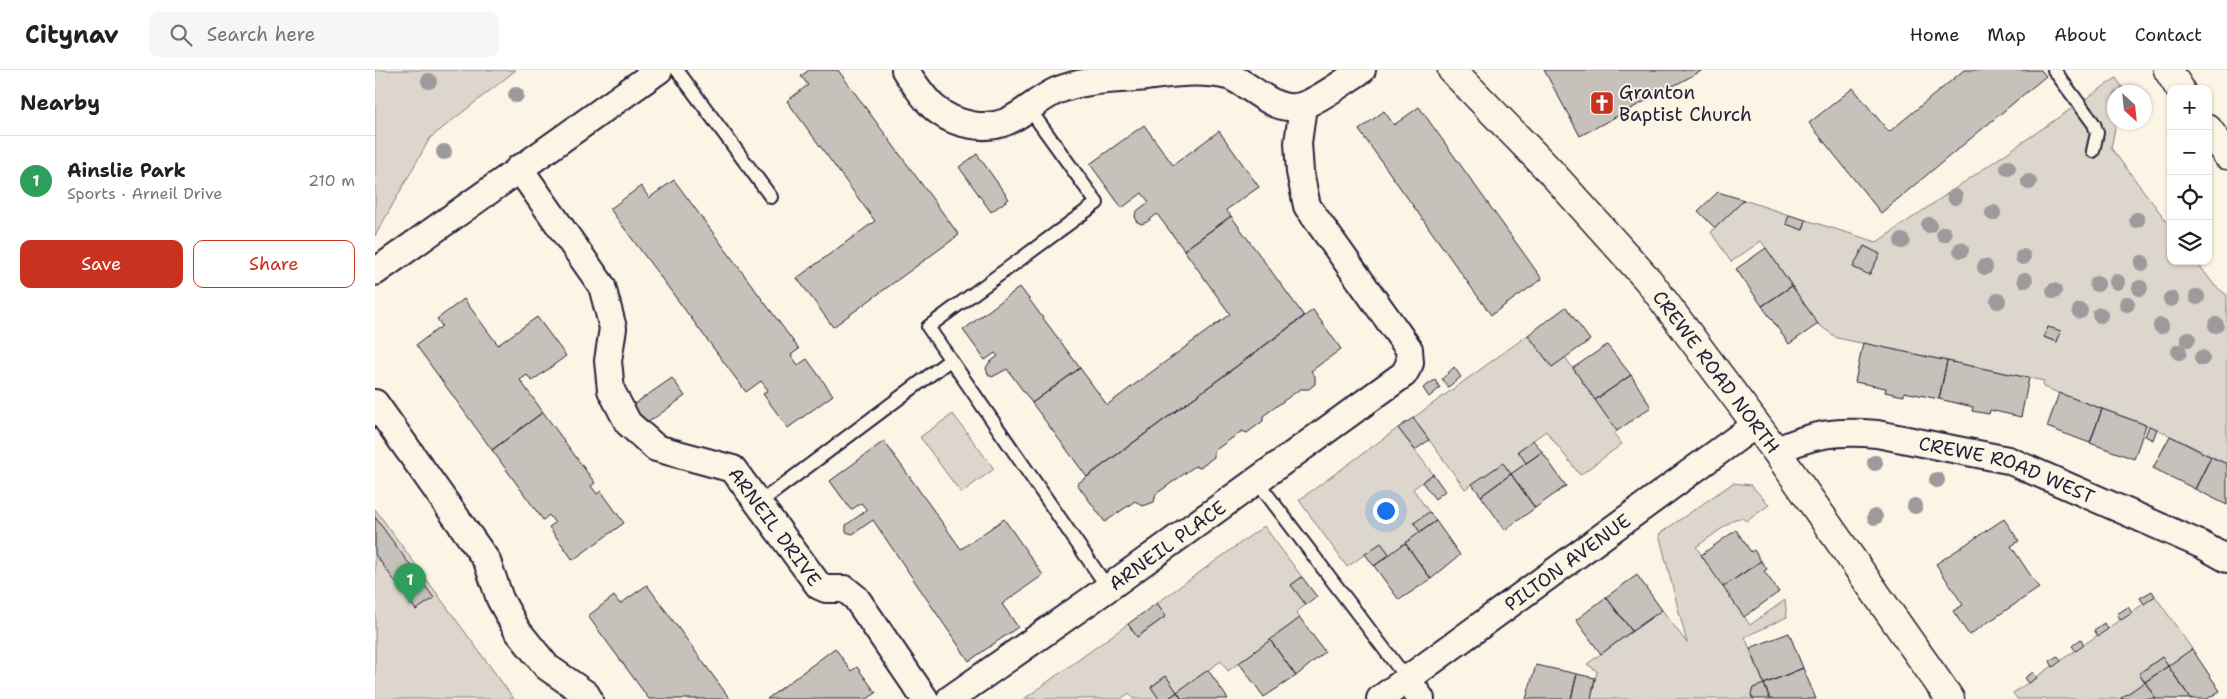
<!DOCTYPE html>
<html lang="en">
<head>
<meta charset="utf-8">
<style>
	:root { --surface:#fff; --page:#f6f6f6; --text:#202124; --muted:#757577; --line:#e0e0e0; --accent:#c8321e }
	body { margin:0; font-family:"Shantell Sans",sans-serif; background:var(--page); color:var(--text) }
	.controls { position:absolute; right:15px; top:15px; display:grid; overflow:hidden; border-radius:10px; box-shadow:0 1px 4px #0004 }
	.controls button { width:45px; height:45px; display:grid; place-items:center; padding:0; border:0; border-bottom:1px solid var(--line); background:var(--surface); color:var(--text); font:25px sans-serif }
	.compass { position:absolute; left:1732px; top:15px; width:45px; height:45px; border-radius:50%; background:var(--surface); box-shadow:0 1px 4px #0004; rotate:153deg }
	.you { position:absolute; left:1010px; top:440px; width:18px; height:18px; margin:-12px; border:4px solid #fff; border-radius:50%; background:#1a73e8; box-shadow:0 0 0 8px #1a73e833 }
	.badge { display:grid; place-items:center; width:32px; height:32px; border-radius:50%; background:var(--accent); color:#fff; font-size:16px; font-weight:700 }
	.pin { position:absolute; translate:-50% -41px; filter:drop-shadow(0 1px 2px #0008) }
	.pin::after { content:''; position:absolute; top:26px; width:18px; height:15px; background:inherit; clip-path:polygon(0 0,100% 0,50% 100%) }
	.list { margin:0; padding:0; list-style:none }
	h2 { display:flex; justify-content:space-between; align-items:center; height:65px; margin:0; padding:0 20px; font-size:21px }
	h2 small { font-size:16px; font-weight:400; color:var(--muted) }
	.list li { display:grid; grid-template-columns:32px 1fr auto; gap:15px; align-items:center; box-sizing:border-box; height:90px; padding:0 20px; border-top:1px solid var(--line) }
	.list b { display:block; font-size:19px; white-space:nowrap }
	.list p { margin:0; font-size:16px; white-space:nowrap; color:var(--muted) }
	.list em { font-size:16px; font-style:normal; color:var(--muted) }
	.actions { display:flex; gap:10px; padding:15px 20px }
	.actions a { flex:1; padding:11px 0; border:1px solid var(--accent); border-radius:10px; text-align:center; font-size:18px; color:var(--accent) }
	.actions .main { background:var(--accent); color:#fff }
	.icon { flex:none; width:28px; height:28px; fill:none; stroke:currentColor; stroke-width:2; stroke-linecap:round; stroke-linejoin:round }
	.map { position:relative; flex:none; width:1852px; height:629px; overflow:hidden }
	header { display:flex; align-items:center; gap:30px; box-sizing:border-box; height:70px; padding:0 25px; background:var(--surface); border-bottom:1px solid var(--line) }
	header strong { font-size:24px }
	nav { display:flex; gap:28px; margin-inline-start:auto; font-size:18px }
	.search { width:350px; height:45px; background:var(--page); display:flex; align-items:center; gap:12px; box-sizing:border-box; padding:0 18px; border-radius:10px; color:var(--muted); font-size:19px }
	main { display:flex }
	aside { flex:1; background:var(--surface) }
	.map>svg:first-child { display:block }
</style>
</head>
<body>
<header>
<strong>Citynav</strong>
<div class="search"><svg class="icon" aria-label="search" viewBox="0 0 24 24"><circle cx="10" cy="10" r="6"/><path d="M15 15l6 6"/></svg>Search here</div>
<nav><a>Home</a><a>Map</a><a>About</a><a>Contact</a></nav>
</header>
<main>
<aside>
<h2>Nearby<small></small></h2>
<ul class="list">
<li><span class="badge" style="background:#2e9e5b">1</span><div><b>Ainslie Park</b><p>Sports · Arneil Drive</p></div><em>210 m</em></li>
</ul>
<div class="actions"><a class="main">Save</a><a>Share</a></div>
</aside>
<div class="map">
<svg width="1852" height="629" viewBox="0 0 1852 629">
	<rect width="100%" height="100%" fill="#fcf5e5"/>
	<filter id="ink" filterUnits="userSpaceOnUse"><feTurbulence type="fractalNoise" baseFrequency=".02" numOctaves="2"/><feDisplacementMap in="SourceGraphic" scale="10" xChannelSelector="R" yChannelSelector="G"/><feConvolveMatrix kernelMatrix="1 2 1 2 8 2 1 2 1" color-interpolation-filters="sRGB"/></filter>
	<g filter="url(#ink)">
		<path fill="#dcd6cc" stroke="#7f7c84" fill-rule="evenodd" d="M0 0H141L55 68 0 166Z
			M1741 8 1747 17 1746 22H1740L1741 53 1736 78 1796 157V191H1821L1840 216 1852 225V394L1782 359 1668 317 1669 311 1462 268 1443 254 1386 171 1356 192 1336 162 1369 130 1414 145 1412 154 1428 160 1431 150 1502 172ZM1489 176 1505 184 1494 205 1478 197ZM1673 257 1685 261 1682 272 1670 268Z
			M1153 265 1177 297 1190 287 1242 361 1239 364 1247 374 1205 405 1171 361 1143 381 1151 393 1136 404 1128 393 1090 419 1038 348Z
			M578 344 619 399 586 423 545 367Z
			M1023 358 1058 404 1038 419 1054 442 1039 453 1045 462 1015 485 1006 473 972 497 924 430Z
			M1358 413 1376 415 1394 435 1372 451 1366 448 1360 449 1321 477 1375 555 1410 530 1412 547 1370 567 1389 614 1378 618 1376 625 1378 629H1216L1222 601 1212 594 1287 540 1312 573 1284 464Z
			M0 439 139 629H0Z
			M889 456 927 507 916 515 931 535 921 542 925 548 853 601 846 591 802 622 791 606 776 617 784 629H758L754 623 746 629H649L753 554 763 567 791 546 782 533Z
			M1780 526 1817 579 1793 596 1787 587 1764 603 1770 612 1745 629H1642L1638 623Z"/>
		<path fill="#c6c1bb" stroke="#22223b" d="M434 0H463L584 165 458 257 422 208 500 151 412 31 433 15 426 6Z
			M1169 0H1328L1205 66Z
			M1589 0H1666L1671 6 1506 143 1434 53 1478 18 1514 62Z
			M1044 37 1167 209 1116 245 984 60 1009 41 1019 55Z
			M769 55 798 95 844 61 884 117 851 140 856 146 809 180 782 144 772 152 766 154 761 151 760 145 763 140 774 132 767 123 747 138 715 94Z
			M602 84 634 129 616 142 584 97Z
			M299 110 424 279 416 285 423 295 432 289 458 325 413 358 388 324 393 320 386 311 371 322 235 139 266 116 274 128Z
			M1343 122 1369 130 1340 158 1323 141Z
			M1414 145 1431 150 1428 160 1411 154Z
			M856 146 929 246 712 407 657 333 705 298 732 335 855 244 809 180Z
			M1489 176 1505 184 1494 205 1478 197Z
			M1391 178 1417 216 1387 236 1361 199Z
			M1417 216 1443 254 1414 274 1387 236Z
			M645 217 705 298 657 333 632 299 617 307 613 304 611 298 614 293 623 286 620 283 610 290 588 260Z
			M89 229 123 275 162 247 191 286 157 311 152 305 145 310 168 342 117 380 41 275 67 256 62 249Z
			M1191 237 1215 270 1177 297 1153 265Z
			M938 240 966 279 936 301 940 306V314L934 319H925L888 346V351L872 363 867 361 839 381V387L825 398 820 396 781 424 779 432 768 436 760 431 730 452 702 414Z
			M1673 257 1686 261 1682 272 1669 267Z
			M1488 273 1572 291 1564 329 1529 322V326L1519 324 1510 322 1511 318 1480 312Z
			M1232 275 1256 305 1220 330 1198 298Z
			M1572 291 1654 308 1646 347 1615 340 1614 344 1597 341 1598 337 1564 329Z
			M1079 297 1086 307 1073 317 1067 309Z
			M1256 305 1276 337 1242 361 1220 330Z
			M297 308 310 326 271 354 258 335Z
			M1060 310 1065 318 1054 327 1048 318Z
			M1684 323 1727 339 1715 373 1672 357Z
			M1727 339 1771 355 1759 389 1715 373Z
			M168 342 220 413 216 416 222 424 226 421 249 453 198 490 174 457 180 453 174 445 168 450 117 380Z
			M1038 348 1054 370 1040 380 1023 358Z
			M1774 356 1782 359 1778 370 1770 366Z
			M1795 366 1836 387 1820 419 1778 398Z
			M1158 370 1167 382 1151 393 1143 381Z
			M509 371 586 479 629 449 668 505 627 534 643 557 594 591 498 450 478 464 471 462V455L492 440 486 433 476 440 455 411Z
			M1167 382 1191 416 1160 438 1136 404Z
			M1836 387 1852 394V435L1820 419Z
			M1128 393 1136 404 1106 426 1097 414Z
			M1058 404 1070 421 1060 429 1047 412Z
			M1136 404 1160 438 1130 460 1106 426Z
			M1054 442 1061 451 1045 462 1039 453Z
			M0 447 59 528 41 540 0 484Z
			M1629 449 1644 471 1636 476 1664 518 1594 565 1578 541 1588 535 1561 494Z
			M1061 451 1085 485 1056 509 1030 473Z
			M1361 460 1376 482 1379 480 1386 491 1348 517 1326 485Z
			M1006 473 1015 485 999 496 990 484Z
			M1030 473 1056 509 1024 530 999 496Z
			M1386 491 1392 499 1389 501 1404 522 1369 547 1348 517Z
			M1262 505 1287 540 1257 561 1231 527Z
			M927 507 942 527 931 535 916 515Z
			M272 515 355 629H274L213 546 239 526 245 534Z
			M1777 521 1780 526 1769 534 1765 528Z
			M1231 527 1257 561 1226 584 1201 550Z
			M782 533 791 546 762 567 753 554Z
			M1753 537 1757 543 1746 550 1742 544Z
			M925 548 950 582 921 606 895 570Z
			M1729 553 1733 559 1723 566 1719 560Z
			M1414 563 1428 598 1389 614 1375 578Z
			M1706 569 1709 575 1701 581 1697 576Z
			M895 570 921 606 889 627 864 593Z
			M460 578 476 601 482 597 501 623 492 629H392Z
			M1817 579 1845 621 1832 629H1816L1793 596Z
			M1682 586 1686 591 1678 597 1675 591Z
			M1787 587 1793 596 1770 612 1764 604Z
			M1161 595 1202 604 1196 629H1151Z
			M1793 596 1816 629H1781L1770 612Z
			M1428 598 1441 629H1395L1389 614Z
			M833 600 853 629H807L802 622Z
			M1658 602 1662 608 1654 613 1650 608Z
			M1202 604 1220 608 1216 629H1196Z
			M791 606 802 622 793 629H784L776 617Z
			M1770 612 1781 629H1746V628Z
			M1389 614 1395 629H1378L1376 625 1378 618Z
			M802 622 807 629H793Z"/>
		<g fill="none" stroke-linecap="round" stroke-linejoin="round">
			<defs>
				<path id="lane" d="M302 0 396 127
					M1679 0 1719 54 1722 63 1718 81
					M655 40 722 133 553 257 733 518
					M881 410 1032 609
					M384 433 575 290"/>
				<g id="street">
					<path d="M530 0C549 28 561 49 597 55 636 62 651 35 681 21 708 9 742 10 771 7 798 3 826 0 853 6 877 14 900 46 929 35 946 29 971 10 987 0"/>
					<path id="s1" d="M144 98 227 216 238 258 233 291 236 320 253 353 281 378 358 399 444 516 451 519H470L481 528 550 629"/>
					<path d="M0 202 284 0"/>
					<path d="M0 333 112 491 125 529 142 560 172 597 211 624 214 629"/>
					<path id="s2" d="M1401 381C1437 364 1463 360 1502 364L1633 390 1827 475 1852 489"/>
					<path d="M1032 609 1046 629"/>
					<path id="s3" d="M575 629 733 518 1029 304 1035 293 1034 279 932 136 925 102 923 73 928 36"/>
					<path id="s4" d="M1005 629 1380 355"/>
				</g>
				<g id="secondary">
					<path id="s5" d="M1077 0 1175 101 1273 210 1401 381 1575 629"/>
					<path d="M1793 0 1805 19"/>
					<path d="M1833 59 1852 85"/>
				</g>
			</defs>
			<use href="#lane" stroke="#22223b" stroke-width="16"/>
			<use href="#street" stroke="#22223b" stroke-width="30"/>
			<use href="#secondary" stroke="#22223b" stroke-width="31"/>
			<use href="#lane" stroke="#fcf5e5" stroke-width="12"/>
			<use href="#street" stroke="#fcf5e5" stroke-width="26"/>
			<use href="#secondary" stroke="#fcf5e5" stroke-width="28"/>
		</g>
		<g fill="#9d9a9b">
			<circle cx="54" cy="11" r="8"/>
			<circle cx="141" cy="25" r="8"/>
			<circle cx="69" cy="82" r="8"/>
			<circle cx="1633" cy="98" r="8"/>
			<circle cx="1654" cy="112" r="8"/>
			<circle cx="1580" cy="127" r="8"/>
			<circle cx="1618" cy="143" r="8"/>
			<circle cx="1762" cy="150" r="8"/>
			<circle cx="1554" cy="155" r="8"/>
			<circle cx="1569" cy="164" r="8"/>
			<circle cx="1527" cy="171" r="8"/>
			<circle cx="1586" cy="180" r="8"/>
			<circle cx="1648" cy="187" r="8"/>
			<circle cx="1767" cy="193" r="8"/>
			<circle cx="1610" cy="197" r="8"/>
			<circle cx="1650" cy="210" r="8"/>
			<circle cx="1742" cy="212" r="8"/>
			<circle cx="1722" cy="214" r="8"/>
			<circle cx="1765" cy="218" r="8"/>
			<circle cx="1679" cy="221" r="8"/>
			<circle cx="1822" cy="227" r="8"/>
			<circle cx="1796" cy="229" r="8"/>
			<circle cx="1623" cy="231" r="8"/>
			<circle cx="1752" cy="234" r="8"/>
			<circle cx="1705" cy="241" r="8"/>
			<circle cx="1725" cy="245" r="8"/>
			<circle cx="1841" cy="255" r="8"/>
			<circle cx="1786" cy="256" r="8"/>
			<circle cx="1813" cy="269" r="8"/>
			<circle cx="1804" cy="282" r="8"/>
			<circle cx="1827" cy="288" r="8"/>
			<circle cx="1500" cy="393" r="8"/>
			<circle cx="1562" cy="410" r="8"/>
			<circle cx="1540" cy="436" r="8"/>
			<circle cx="1500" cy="447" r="8"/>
		</g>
	</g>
	<defs>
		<symbol id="church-square" viewBox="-11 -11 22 22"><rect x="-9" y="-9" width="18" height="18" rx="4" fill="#c8321e" stroke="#fcf5e5"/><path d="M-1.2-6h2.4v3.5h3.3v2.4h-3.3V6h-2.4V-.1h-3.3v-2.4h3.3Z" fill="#fff"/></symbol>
	</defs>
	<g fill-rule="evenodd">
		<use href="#church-square" x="1213" y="19" width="28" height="28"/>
	</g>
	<g text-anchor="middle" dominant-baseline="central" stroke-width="4" stroke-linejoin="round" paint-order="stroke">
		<g font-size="19" fill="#22223b" stroke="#fcf5e5" text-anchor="start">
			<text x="1244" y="22">Granton<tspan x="1244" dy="22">Baptist Church</tspan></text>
		</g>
		<g font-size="19" fill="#22223b" stroke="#fcf5e5">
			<text stroke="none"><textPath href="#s5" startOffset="402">CREWE ROAD NORTH</textPath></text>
			<text stroke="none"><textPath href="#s2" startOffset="239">CREWE ROAD WEST</textPath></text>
			<text stroke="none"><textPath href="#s1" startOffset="476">ARNEIL DRIVE</textPath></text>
			<text stroke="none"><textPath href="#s3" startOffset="266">ARNEIL PLACE</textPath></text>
			<text stroke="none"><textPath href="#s4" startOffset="232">PILTON AVENUE</textPath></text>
		</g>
	</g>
</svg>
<div class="controls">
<button>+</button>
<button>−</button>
<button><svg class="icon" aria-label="locate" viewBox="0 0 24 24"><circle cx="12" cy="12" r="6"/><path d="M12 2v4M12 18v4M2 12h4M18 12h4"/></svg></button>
<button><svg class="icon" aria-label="layers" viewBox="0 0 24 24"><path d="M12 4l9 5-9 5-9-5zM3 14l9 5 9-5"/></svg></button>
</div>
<svg class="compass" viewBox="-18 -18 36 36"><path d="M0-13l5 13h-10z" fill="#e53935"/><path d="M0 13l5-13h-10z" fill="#757577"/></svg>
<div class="you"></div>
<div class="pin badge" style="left:35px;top:534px;background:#2e9e5b">1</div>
</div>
</main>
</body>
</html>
